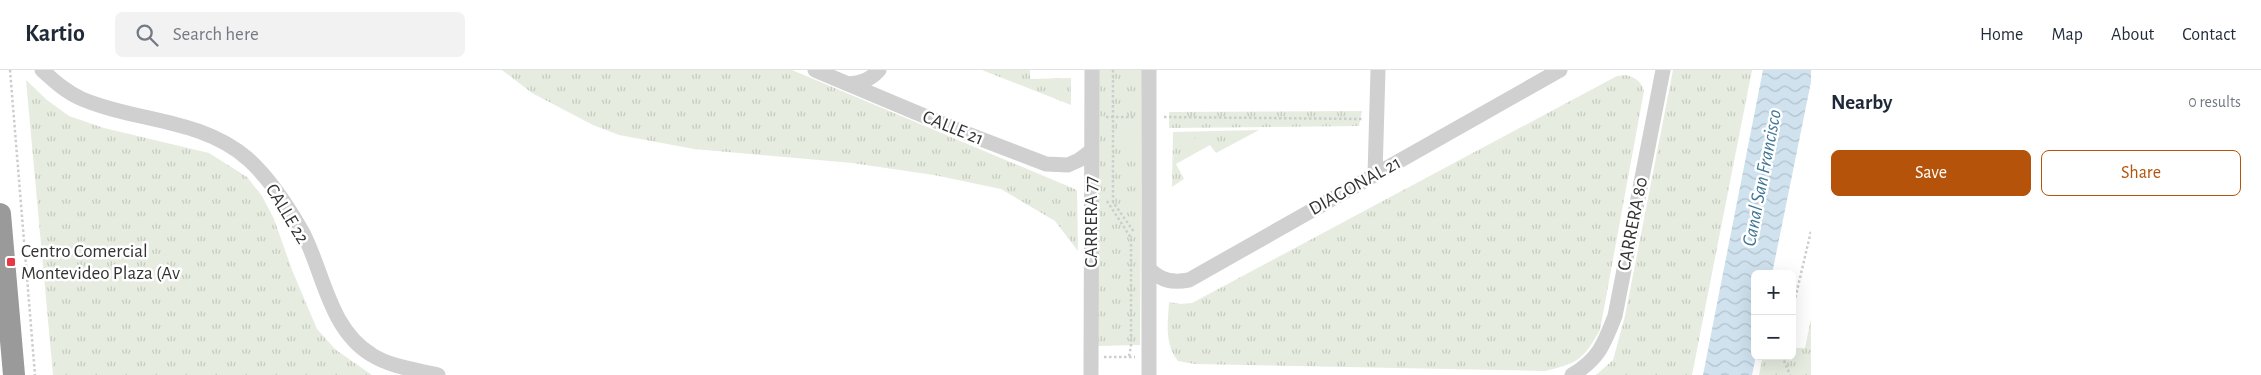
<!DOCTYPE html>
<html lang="en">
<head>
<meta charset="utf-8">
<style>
	:root { --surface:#fff; --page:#f2f2f3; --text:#1f2937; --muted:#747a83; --line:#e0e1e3; --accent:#b45309 }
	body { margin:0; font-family:"Alegreya Sans",sans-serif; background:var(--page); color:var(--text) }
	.controls { position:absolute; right:15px; bottom:15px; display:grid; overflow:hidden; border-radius:8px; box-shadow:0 5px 20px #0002 }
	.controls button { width:45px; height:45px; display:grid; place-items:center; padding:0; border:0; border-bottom:1px solid var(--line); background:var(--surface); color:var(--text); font:25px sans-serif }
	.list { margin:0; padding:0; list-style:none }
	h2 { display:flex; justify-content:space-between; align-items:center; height:65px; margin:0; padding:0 20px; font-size:21px }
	h2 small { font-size:16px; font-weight:400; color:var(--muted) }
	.actions { display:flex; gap:10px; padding:15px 20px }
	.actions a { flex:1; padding:11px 0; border:1px solid var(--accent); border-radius:8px; text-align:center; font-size:18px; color:var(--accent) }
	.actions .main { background:var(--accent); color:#fff }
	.icon { flex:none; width:28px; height:28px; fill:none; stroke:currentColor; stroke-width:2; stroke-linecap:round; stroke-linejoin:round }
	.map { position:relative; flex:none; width:1811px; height:305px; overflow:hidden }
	header { display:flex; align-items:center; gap:30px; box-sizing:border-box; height:70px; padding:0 25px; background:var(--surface); border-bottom:1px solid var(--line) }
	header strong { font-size:24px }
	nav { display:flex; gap:28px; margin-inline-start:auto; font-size:18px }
	.search { width:350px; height:45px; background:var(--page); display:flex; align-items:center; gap:12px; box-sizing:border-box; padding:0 18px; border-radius:8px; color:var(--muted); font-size:19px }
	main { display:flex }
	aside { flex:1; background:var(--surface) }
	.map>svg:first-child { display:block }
</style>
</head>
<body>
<header>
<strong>Kartio</strong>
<div class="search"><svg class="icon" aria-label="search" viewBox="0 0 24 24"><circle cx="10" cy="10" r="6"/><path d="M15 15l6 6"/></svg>Search here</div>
<nav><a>Home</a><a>Map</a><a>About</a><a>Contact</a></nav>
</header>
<main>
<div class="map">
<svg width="1811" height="305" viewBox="0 0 1811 305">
	<defs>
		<pattern id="grass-tufts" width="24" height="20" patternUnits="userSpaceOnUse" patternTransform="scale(1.25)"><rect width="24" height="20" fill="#e6ecdf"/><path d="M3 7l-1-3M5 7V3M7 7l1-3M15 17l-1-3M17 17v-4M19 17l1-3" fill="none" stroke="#c6cbc0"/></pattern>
		<pattern id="water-waves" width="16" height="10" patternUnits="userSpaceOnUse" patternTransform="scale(1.25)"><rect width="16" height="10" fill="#cfe2ee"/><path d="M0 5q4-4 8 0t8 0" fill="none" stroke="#b2c2cd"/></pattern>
	</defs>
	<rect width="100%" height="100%" fill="#fff"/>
	<path fill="url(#grass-tufts)" d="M502 0H792L1077 120 1078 181 1055 151 1001 119 934 105 852 93 694 79 619 65 593 55 532 23Z
		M982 0H1030V9L1071 8V35Z
		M1099 0H1142L1140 275 1098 276Z
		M1673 0H1752L1692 305H1596L1613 290 1625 246Z
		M1626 5C1636 8 1641 11 1644 21L1600 260C1583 290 1578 293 1545 301L1195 294 1178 291C1164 273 1168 253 1169 232L1180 234 1192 233 1617 6Z
		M26 10 47 30 69 46 104 58 209 83 247 107 262 126 274 149 292 200 317 259 336 280 372 305H53Z
		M1362 41 1359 56 1169 58V42Z
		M1259 60 1216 83 1210 75 1176 94 1184 109 1172 117 1173 62Z
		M1811 249V305H1759L1763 286H1792V278H1805Z"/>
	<path fill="#e6ecdf" d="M1118 54H1138V75H1118Z
		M1178 72a9 9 0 1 1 18 0a9 9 0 1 1-18 0Z"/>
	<path fill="url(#water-waves)" d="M1763 0H1811V12L1772 204H1755L1756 286 1752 305H1703Z"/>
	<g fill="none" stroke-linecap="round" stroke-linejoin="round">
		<path stroke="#cdcdcd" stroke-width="2.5" stroke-dasharray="2.5 2.5" stroke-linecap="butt" d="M10 0 35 305
			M1113 0V132L1134 162
			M1106 47H1136
			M1164 47 1363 49
			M1107 131 1131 168V275L1129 287
			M1792 242 1811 161
			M1782 286 1790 305
			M1104 287H1135"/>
		<path stroke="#d0d0d0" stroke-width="15" d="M42 0C54 11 66 22 82 29 136 52 201 48 248 89 271 110 289 138 304 165 324 205 330 260 372 285 391 297 417 300 438 305
			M815 0 960 61 1046 94 1068 95 1079 90 1091 81
			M848 14C861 13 870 10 879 0
			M1375 105 1378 0
			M1149 199C1162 211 1172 213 1189 210L1560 0
			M1091 305 1092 0
			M1149 305V0
			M1572 305C1599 289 1604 274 1615 246L1663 0"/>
		<path stroke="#9a9a9a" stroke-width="22" d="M0 144 14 305"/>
	</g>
	<rect fill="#e63946" stroke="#fff" stroke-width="2" x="6" y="187" width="10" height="10" rx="2.5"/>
	<g text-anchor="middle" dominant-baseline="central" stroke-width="5" stroke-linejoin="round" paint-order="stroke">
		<g font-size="19" fill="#333" stroke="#fff">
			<text transform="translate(953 58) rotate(22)">CALLE 21</text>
			<text transform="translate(1355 116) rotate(-29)">DIAGONAL 21</text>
			<text transform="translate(287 144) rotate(59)">CALLE 22</text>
			<text transform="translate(1091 152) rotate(-90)">CARRERA 77</text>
			<text transform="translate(1633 154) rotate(-79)">CARRERA 80</text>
		</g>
		<g font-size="19" fill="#333" stroke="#fff" text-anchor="start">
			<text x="21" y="181">Centro Comercial<tspan x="21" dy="22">Montevideo Plaza (Av</tspan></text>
		</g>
		<g font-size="20" font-style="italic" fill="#3f7597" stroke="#fff">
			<text transform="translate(1762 108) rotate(-79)">Canal San Francisco</text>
		</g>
	</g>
</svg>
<div class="controls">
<button>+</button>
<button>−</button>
</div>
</div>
<aside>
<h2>Nearby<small>0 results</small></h2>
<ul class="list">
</ul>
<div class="actions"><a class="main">Save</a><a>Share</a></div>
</aside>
</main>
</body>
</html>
